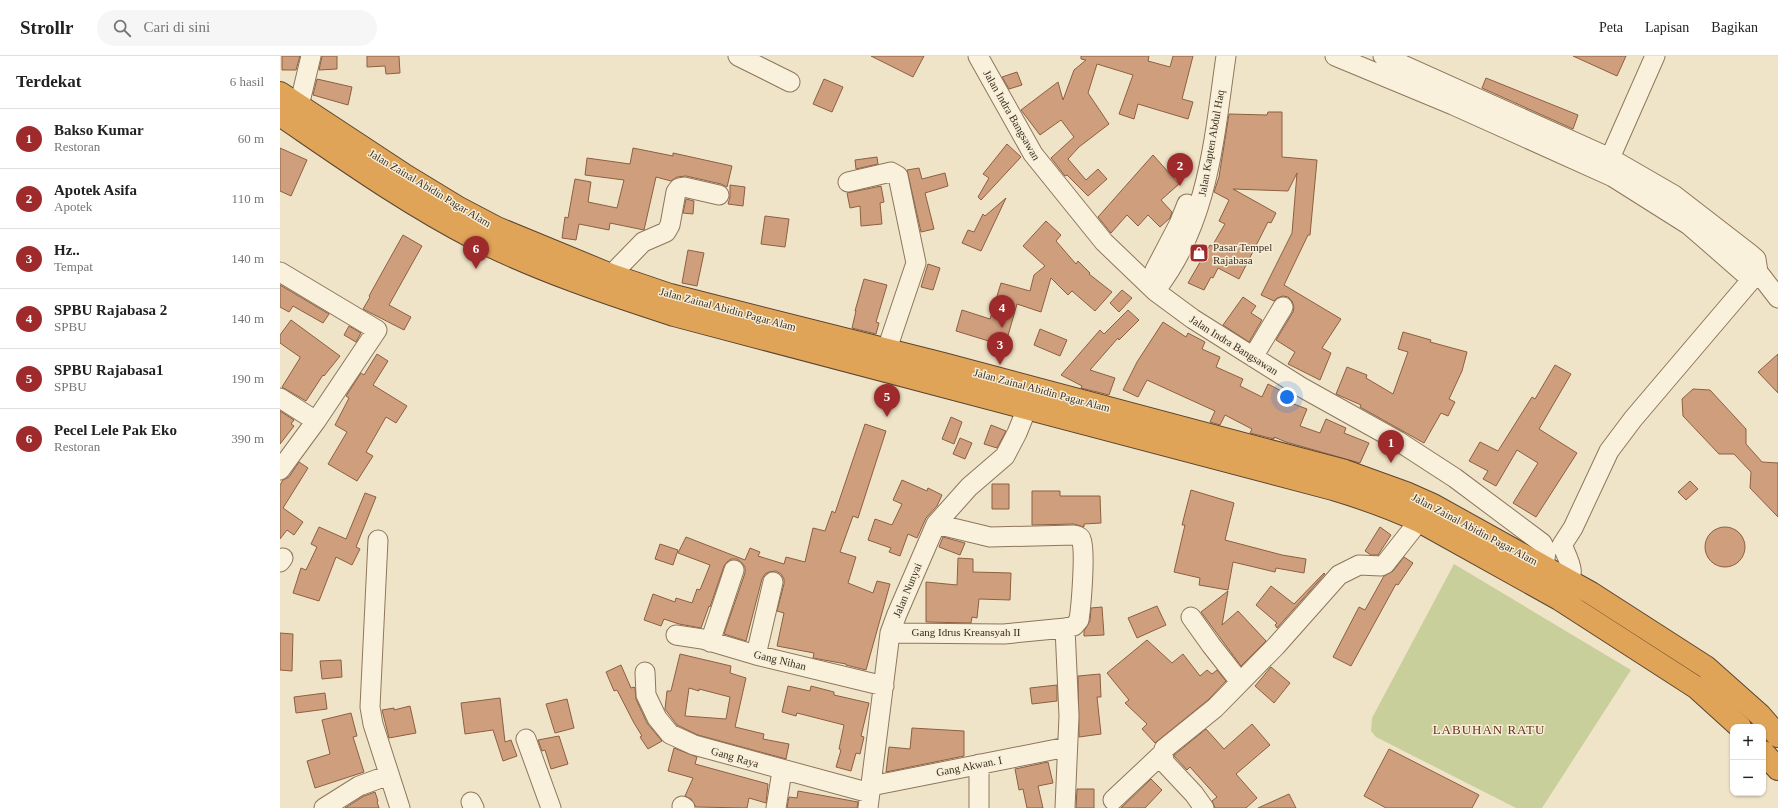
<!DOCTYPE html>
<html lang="id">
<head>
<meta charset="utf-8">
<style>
	:root { --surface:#fff; --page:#f6f6f6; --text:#222; --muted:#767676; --line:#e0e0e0; --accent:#9e2a2b }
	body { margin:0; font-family:"Times New Roman",serif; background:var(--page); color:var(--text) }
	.controls { position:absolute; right:12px; bottom:12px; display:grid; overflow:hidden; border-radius:8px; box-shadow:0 1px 3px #0004 }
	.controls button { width:36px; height:36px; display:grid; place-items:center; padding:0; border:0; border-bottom:1px solid var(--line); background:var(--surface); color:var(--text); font:20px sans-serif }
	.you { position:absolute; left:1007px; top:341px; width:14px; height:14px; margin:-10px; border:3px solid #fff; border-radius:50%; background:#1a73e8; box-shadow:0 0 0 6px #1a73e833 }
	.badge { display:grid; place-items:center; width:26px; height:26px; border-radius:50%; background:var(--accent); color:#fff; font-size:13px; font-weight:700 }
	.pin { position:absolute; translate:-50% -33px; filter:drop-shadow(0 1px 2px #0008) }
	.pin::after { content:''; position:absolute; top:21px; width:14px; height:12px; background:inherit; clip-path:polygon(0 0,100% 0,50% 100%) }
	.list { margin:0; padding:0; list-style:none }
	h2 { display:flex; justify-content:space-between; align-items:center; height:52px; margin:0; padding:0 16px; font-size:17px }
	h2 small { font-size:13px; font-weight:400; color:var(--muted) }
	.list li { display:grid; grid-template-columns:26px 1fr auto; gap:12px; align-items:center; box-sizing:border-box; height:60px; padding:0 16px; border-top:1px solid var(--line) }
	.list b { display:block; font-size:15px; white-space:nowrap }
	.list p { margin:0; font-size:13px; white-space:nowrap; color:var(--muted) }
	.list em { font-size:13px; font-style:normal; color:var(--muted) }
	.icon { flex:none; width:22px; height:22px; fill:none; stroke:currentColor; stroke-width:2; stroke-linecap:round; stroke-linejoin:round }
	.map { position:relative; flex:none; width:1498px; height:752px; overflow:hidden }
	header { display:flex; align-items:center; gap:24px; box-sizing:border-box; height:56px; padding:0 20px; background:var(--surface); border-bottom:1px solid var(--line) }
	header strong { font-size:19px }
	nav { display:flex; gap:22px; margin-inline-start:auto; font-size:14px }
	.search { width:280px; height:36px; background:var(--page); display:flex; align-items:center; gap:10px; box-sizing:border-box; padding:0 14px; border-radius:22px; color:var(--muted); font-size:15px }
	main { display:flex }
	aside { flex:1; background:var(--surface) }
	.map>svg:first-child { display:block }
</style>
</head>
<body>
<header>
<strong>Strollr</strong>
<div class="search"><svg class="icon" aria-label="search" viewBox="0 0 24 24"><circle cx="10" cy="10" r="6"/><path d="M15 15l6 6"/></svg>Cari di sini</div>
<nav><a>Peta</a><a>Lapisan</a><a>Bagikan</a></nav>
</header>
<main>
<aside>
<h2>Terdekat<small>6 hasil</small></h2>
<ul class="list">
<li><span class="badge">1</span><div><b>Bakso Kumar</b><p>Restoran</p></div><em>60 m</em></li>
<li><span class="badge">2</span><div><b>Apotek Asifa</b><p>Apotek</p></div><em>110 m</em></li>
<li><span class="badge">3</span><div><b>Hz..</b><p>Tempat</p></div><em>140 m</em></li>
<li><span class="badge">4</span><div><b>SPBU Rajabasa 2</b><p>SPBU</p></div><em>140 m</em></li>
<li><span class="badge">5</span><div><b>SPBU Rajabasa1</b><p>SPBU</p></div><em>190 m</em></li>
<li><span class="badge">6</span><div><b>Pecel Lele Pak Eko</b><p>Restoran</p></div><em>390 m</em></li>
</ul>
</aside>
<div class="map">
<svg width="1498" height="752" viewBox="0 0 1498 752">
	<rect width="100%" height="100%" fill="#f0e4c8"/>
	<path fill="#c9cf9b" d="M1174 508 1351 614 1262 752H1236L1096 681 1091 675 1092 662Z"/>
	<path fill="#cf9f7d" stroke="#8d5f41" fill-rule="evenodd" d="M2 0H20L16 14H2Z
		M42 0H57V13L39 14Z
		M87 0H119L120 17 106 18 105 10 87 11Z
		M591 0H644L633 21Z
		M801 0H869L868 5 890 11 893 0H913L902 43 913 46 908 63 858 48 854 63 839 58 853 19 817 8 808 37 829 68 799 91 788 103 806 124 818 113 827 123 808 140 787 119 785 120 771 102 794 81 781 64 760 79 741 54 778 26 783 44 794 14 806 4 801 3Z
		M1293 0H1346L1337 20Z
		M737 16 742 29 729 33 722 21Z
		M1206 22 1298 59 1293 73 1202 32Z
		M37 23 72 31 68 49 33 39Z
		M544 23 563 31 552 56 533 48Z
		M988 56H1002V101L1037 104 1030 179H1028L1004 229 1061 263 1042 292 1051 297 1040 324 1008 308 1015 296 996 284 1013 256 1014 251 1012 245 1008 241 1003 240 997 242 994 245 981 239 1012 177 1017 117 1008 135 953 133 996 157 991 167 988 166 959 223 938 212 933 222 931 221 924 234 908 227 930 189 932 190 945 168 939 165 949 144 934 136 939 121 949 58 987 59Z
		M727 88 741 101 701 144 698 141 709 122 703 118Z
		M0 92 27 104 11 140 0 135Z
		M353 92 393 100V97L452 110 447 131 441 128 406 120 397 121 391 125 376 121 364 174 330 167 329 174 299 168 296 184 282 182 285 161 288 162 295 123 311 126 308 146 337 152 344 124 305 119 307 102 350 108Z
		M873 99 899 128 881 144 892 156 890 162 880 171 868 159 858 170 847 159 831 177 818 161Z
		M597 101 598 108 576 113 575 104Z
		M639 112 642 123 665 117 668 130 645 137 654 173 641 176 627 114Z
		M450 129 465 131 463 150 448 148 450 141Z
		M601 130 604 146 600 147 602 168 581 170 580 150 570 152 567 137Z
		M726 142 701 195 682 187 688 174 694 176 703 158 705 160Z
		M406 143 414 145 413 158 403 157Z
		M485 160 509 163 505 191 481 188Z
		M766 165 781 179 776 185 796 208 798 205 810 217 809 218 832 236 815 255 792 235 788 239 771 222 761 256 737 248 725 290 676 275 682 254 710 263 721 227 750 235 754 219 765 210 743 190Z
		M123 179 142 190 109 249 131 261 124 274 83 253 90 241 89 240Z
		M408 194 424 197 417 230 402 227Z
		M648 208 660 212 653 234 641 231Z
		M584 223 607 229 596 266 599 267 596 278 572 272 576 255H575Z
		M0 229 49 258 43 267 13 250 9 256 0 251Z
		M842 234 852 242 839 256 830 247Z
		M963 241 976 250 971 257 982 264 969 286 943 269Z
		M848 254 859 264 839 284 838 282 810 314 835 322 829 339 801 332 802 330 781 319 820 274 824 278Z
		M11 264 60 300 44 320 43 319 26 345 2 331 20 302V301L0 287V279Z
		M883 266 906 281 908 277 925 286 922 293 940 301 936 311 963 323 960 330 982 341 988 328 1009 339 1006 345 1027 353 1020 370 1040 377 1046 363 1066 372 1064 377 1089 387 1080 407 1006 386 994 381V383L970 377 972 373 945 359 940 369 930 366 935 355 867 324 858 341 843 334 857 306Z
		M69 270 81 277 76 286 64 279Z
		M760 273 787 284 780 300 754 289Z
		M1123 276 1151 284 1150 286 1187 296 1182 315 1169 343 1175 346 1168 360 1161 357 1144 387 1080 351 1081 349 1056 338 1067 311 1087 319 1086 322 1113 338 1128 296 1118 293Z
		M97 298 108 305 93 329 127 350 116 367 106 361 86 396 93 400 77 425 48 408 67 376 55 369 69 342 66 340 81 317 84 319Z
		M1498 298V337L1478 316Z
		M1275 309 1291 318 1259 373 1297 397 1256 461 1233 447 1258 407 1237 394 1216 430 1203 423 1208 415 1189 405 1200 386 1218 395 1252 341 1255 343Z
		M1413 333 1430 334 1466 373V388L1482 406 1498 407V461L1470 432 1471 416 1454 398H1439L1403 360 1402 343Z
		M0 355 14 364 11 368 14 370 0 388Z
		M671 361 682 366 674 388 662 383Z
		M585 368 606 375 578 462 573 460 560 496 576 501 568 527 593 537 597 525 610 528 586 614 566 609V608L533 602 534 597 497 590 504 557 497 555 504 528V523L501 518 496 515 489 516 485 518 482 523 466 585 444 578 465 517V511L462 507 457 503H451L447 506 444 510 430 551 429 550 421 572 399 568 384 563 381 570 364 564 373 538 395 546 396 542 412 547 417 533 420 534 430 509 398 497 406 481 465 504 470 492 480 496 478 500 504 508 506 501 525 506 533 472 545 475 552 455 555 457Z
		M711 369 726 375 717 392 704 388Z
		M680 382 692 387 685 403 673 398Z
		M19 406 28 412 3 452 23 466 14 479 7 474 0 483V429L3 424 9 421Z
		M622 424 647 435 648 432 662 439 657 450 646 462 637 482 628 478 620 500 609 496 611 492 588 484 595 463 612 469 622 448 613 444Z
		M1410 425 1418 433 1406 444 1398 436Z
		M712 428H729V453H712Z
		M911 434 954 447 945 484 1002 499 1026 503 1024 517 996 512 995 516 953 506 948 534 919 529 920 522 894 516 905 469H902Z
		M752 435H780V440H820L821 467 804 468V471L794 468 752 469Z
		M85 437 96 441 76 491 80 493 72 509 56 501 39 545 13 537 21 512 26 514 37 491 31 488 39 471 66 483Z
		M1425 491a20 20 0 1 1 40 0a20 20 0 1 1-40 0Z
		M1100 471 1111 479 1098 499H1091L1085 495Z
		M663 481 685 487 680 499 659 491Z
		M380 488 398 494 393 509 375 503Z
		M1124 501 1133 507 1118 529 1116 528 1071 610 1053 601 1079 551 1085 554 1104 520 1113 515Z
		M678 502 693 503V516L731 517 730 544 699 543 697 562 692 561 691 567 646 566V526L677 529Z
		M1044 517 1045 518 997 572 995 569 997 567 976 549 991 530 1014 548Z
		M948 535 942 569 958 555 986 585 961 610 921 556Z
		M877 550 886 569 857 582 848 562Z
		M822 551 824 579 804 580V575L810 565 811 552Z
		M0 577 13 578 12 615 0 614Z
		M867 584 892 607 903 598 920 620 927 614 932 618 937 614 946 625 928 644 875 687 862 673 867 668 845 647 849 644 827 617Z
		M400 598 451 610 450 617 466 622 455 671 484 678 483 683 509 688 506 703 418 679 397 669 385 653 387 635H391ZM409 632 419 635V633L450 641 446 663 405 660Z
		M61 604 62 621 42 623 40 605Z
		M341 609 351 632 354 631 355 632 356 643 367 667 382 685 368 693 360 681 362 680 354 667 337 634 334 635 326 616Z
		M991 611 1010 627 994 647 975 630Z
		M820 618 821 641H817L821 678 799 681 798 620Z
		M777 629V645L752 648 750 632Z
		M508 630 530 635 531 630 554 636V639L589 647 581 680 584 681 580 698 576 697 571 715 556 711 561 694 559 693 564 669 517 657 516 660 502 656Z
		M45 637 47 653 16 657 14 641Z
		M220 642 225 686 231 684 237 700 223 705 213 674 185 678 181 647Z
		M287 643 294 672 275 677 266 648Z
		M130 650 136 677 109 682 102 654 114 652V654Z
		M71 657 77 680 73 681 84 716 35 732 27 705 50 698 42 664Z
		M972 668 990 689 956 718 977 742 966 752H935L932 745 937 741 910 711 907 714 895 701 894 699 926 673 944 693Z
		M632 672 684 675V700L606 716 609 691 630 693Z
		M279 680 288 708 271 713 265 694 262 695 258 684Z
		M394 692 417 701 415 708 488 728 486 747 469 742 467 752 416 751 411 743 405 740 413 722 388 715Z
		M1109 693 1199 739 1192 752H1106L1084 740Z
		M768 706 773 727 758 730 763 752H747L743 733 739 734 735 713Z
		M871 723 882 734 865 752H841Z
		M797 733H814V752H796Z
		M518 735 578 746 577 752H507L509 741 517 742Z
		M95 736 98 745 97 746 99 752H65L84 740Z
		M1009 738 1016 752H978Z"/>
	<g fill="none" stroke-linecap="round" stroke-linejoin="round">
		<defs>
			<path id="minor" d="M458 0 510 26
				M698 0 753 98 824 186 875 235 913 263 1021 331 1118 385 1175 422 1262 487 1266 495 1264 511
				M1055 0 1173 49 1333 121 1409 169 1464 217 1478 216
				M1103 0 1330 102 1394 139 1469 197 1476 203 1478 216 1498 242
				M19 50 31 0
				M1330 102 1375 0
				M568 126 611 116 618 120 636 207 607 293
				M875 214 899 168 907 148
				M0 216 97 274 36 365 0 414
				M324 231 331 219 363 186 386 176 390 169 396 136 399 132 404 131 439 139
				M875 235C929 167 934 82 946 0
				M973 301 1003 251
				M0 342 36 365
				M98 484 90 651 93 668 120 752
				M0 506 3 502
				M1283 537C1297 517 1291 509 1282 489L1293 472 1329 395 1353 363 1478 216
				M911 561 931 589 960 626
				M610 577 724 578 785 572 794 570 799 564C801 551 806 494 801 483 800 480 797 480 794 479L710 481 656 468
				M396 579 422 583 476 599 604 630
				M430 586 454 514
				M476 599 493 526
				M365 616 366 639 377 662 390 678 414 689 590 737
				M246 683 271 752
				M591 730 787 691
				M833 744 883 697
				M191 746 194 752
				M402 750 405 752
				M44 752 79 730 109 719
				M496 752 502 715
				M588 752 610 577 617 558 656 468 689 431 725 400 737 377 747 352
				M699 752V708
				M785 752 789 660 785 572
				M924 752 914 738 884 706 883 697 884 693 935 652 996 590 1059 519 1079 509 1101 510 1105 508 1139 465"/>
			<path id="highway" d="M0 37 126 120 177 151 217 172 331 219 390 239 663 308 1065 415 1126 437 1153 449 1311 537 1426 611 1480 659 1498 680
				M0 59C63 102 126 147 194 182 258 214 326 237 394 259L1053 433C1083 442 1111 452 1139 465L1279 543 1417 632 1460 671
				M1483 696 1498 713"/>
		</defs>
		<use href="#minor" stroke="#8d765c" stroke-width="21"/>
		<use href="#highway" stroke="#5b4430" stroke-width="24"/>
		<use href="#minor" stroke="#faf1dc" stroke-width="19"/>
		<use href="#highway" stroke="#e0a458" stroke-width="22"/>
	</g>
	<defs>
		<symbol id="shop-square" viewBox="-11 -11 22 22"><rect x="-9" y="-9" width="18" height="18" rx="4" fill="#9e2a2b" stroke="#f7eed8"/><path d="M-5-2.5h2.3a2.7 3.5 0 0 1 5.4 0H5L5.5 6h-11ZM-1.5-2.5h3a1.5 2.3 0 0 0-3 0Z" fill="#fff"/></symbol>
	</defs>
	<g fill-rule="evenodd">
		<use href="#shop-square" x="908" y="186" width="22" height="22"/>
	</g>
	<g text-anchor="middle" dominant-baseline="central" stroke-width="3" stroke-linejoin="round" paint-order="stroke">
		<g font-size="11" fill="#3d2e20" stroke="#f7eed8">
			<text transform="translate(732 59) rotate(60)">Jalan Indra Bangsawan</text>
			<text transform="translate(931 87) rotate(-80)">Jalan Kapten Abdul Haq</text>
			<text transform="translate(150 132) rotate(31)">Jalan Zainal Abidin Pagar Alam</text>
			<text transform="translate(448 253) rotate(15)">Jalan Zainal Abidin Pagar Alam</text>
			<text transform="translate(954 289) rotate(32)">Jalan Indra Bangsawan</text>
			<text transform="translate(762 334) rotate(15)">Jalan Zainal Abidin Pagar Alam</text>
			<text transform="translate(1195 473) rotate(28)">Jalan Zainal Abidin Pagar Alam</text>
			<text transform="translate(627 534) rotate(-67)">Jalan Nunyai</text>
			<text x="686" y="576">Gang Idrus Kreansyah II</text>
			<text transform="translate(500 604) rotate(14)">Gang Nihan</text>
			<text transform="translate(455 701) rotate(16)">Gang Raya</text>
			<text transform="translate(689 710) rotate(-11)">Gang Akwan. I</text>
		</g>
		<g font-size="11" fill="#3d2e20" stroke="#f7eed8" text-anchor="start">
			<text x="933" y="191">Pasar Tempel<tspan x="933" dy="13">Rajabasa</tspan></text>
		</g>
		<g font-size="13" letter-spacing="1" fill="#6b2e1e" stroke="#f7eed8">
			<text x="1209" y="673">LABUHAN RATU</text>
		</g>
	</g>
</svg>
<div class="controls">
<button>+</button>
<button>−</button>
</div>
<div class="you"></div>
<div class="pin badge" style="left:1111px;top:407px">1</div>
<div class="pin badge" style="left:900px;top:130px">2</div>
<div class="pin badge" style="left:720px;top:309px">3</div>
<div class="pin badge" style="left:722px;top:272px">4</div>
<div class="pin badge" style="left:607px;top:361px">5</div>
<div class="pin badge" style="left:196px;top:213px">6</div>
</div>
</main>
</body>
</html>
